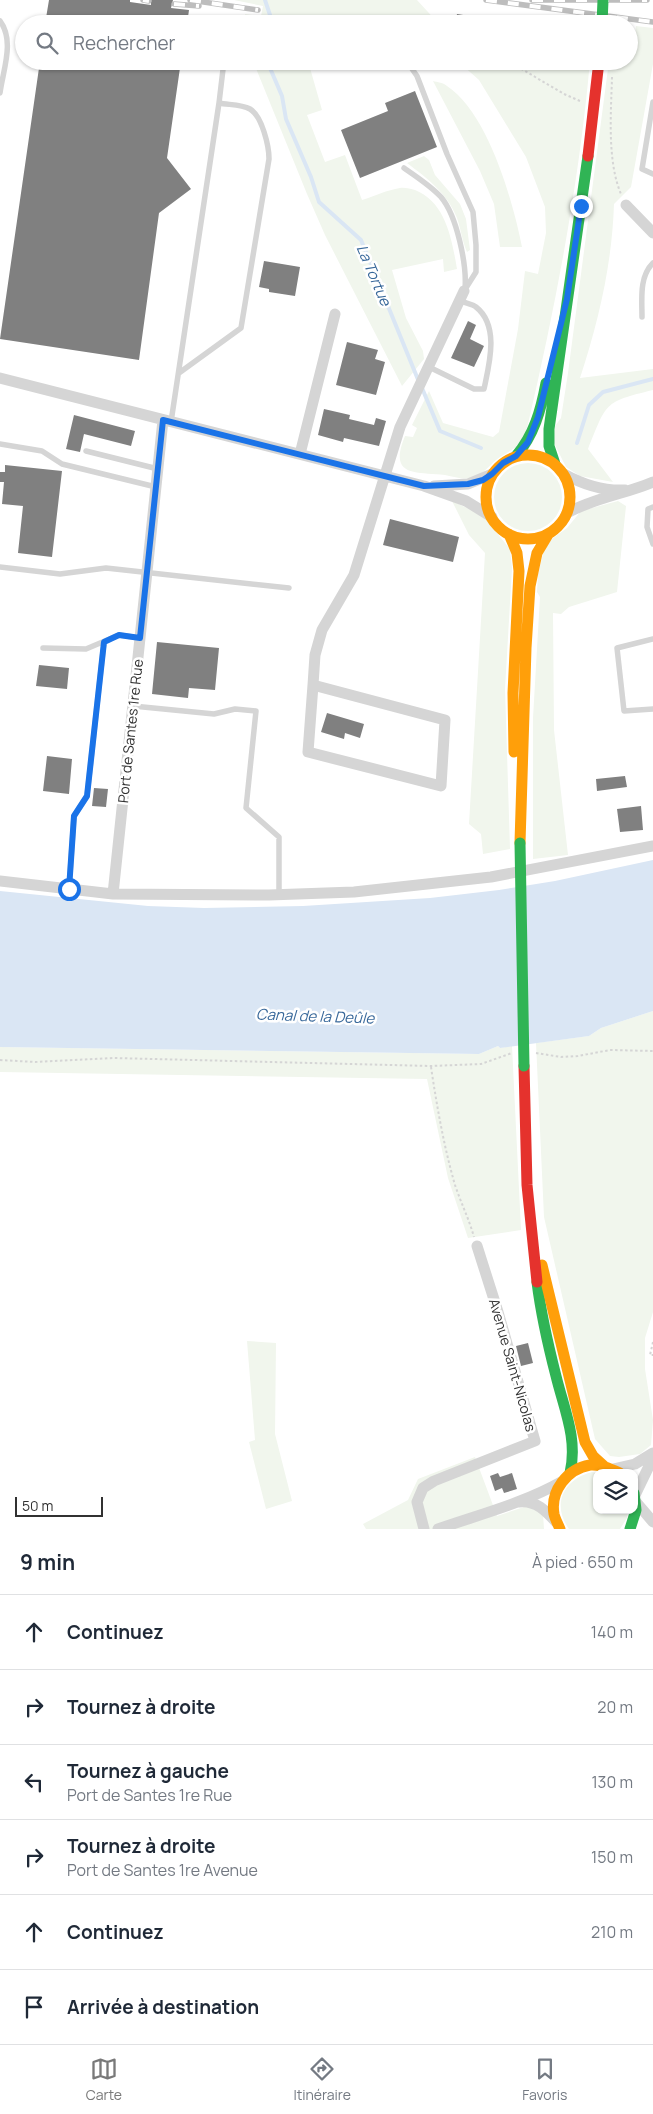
<!DOCTYPE html>
<html lang="fr">
<head>
<meta charset="utf-8">
<style>
	:root { --surface:#fff; --page:#f6f6f7; --text:#1f2937; --muted:#747a83; --line:#e0e1e3; --accent:#797979 }
	body { margin:0; font-family:Manrope,sans-serif; background:var(--page); color:var(--text) }
	.controls { position:absolute; right:15px; bottom:15px; display:grid; overflow:hidden; border-radius:10px; box-shadow:0 1px 4px #0004 }
	.controls button { width:45px; height:45px; display:grid; place-items:center; padding:0; border:0; border-bottom:1px solid var(--line); background:var(--surface); color:var(--text); font:25px sans-serif }
	.scale { position:absolute; left:15px; bottom:12px; width:88px; box-sizing:border-box; padding-left:5px; border:2px solid #313131; border-top:0; font-size:14px; line-height:18px; white-space:nowrap; color:#313131; -webkit-text-stroke:4px #fff; paint-order:stroke }
	.stop { position:absolute; width:15px; height:15px; margin:-11px; border:4px solid #1a73e8; border-radius:50%; background:#fff }
	.stop.end { background:#1a73e8; border-color:#fff; box-shadow:0 1px 5px #0008 }
	.list { margin:0; padding:0; list-style:none }
	h2 { display:flex; justify-content:space-between; align-items:center; height:65px; margin:0; padding:0 20px; font-size:21px }
	h2 small { font-size:16px; font-weight:400; color:var(--muted) }
	.list li { display:grid; grid-template-columns:32px 1fr auto; gap:15px; align-items:center; box-sizing:border-box; height:75px; padding:0 20px; border-top:1px solid var(--line) }
	.list b { display:block; font-size:19px; white-space:nowrap }
	.list p { margin:0; font-size:16px; white-space:nowrap; color:var(--muted) }
	.list em { font-size:16px; font-style:normal; color:var(--muted) }
	.icon { flex:none; width:28px; height:28px; fill:none; stroke:currentColor; stroke-width:2; stroke-linecap:round; stroke-linejoin:round }
	.map { position:relative; flex:none; width:653px; height:1529px; overflow:hidden }
	.search { position:absolute; background:var(--surface); box-shadow:0 1px 4px #0004; left:15px; right:15px; top:15px; height:55px; display:flex; align-items:center; gap:12px; box-sizing:border-box; padding:0 18px; border-radius:28px; color:var(--muted); font-size:19px }
	.sheet { height:515px; background:var(--surface) }
	nav { display:flex; justify-content:space-around; align-items:center; box-sizing:border-box; height:70px; border-top:1px solid var(--line); background:var(--surface); font-size:14px; color:var(--muted) }
	nav a { display:grid; justify-items:center; gap:2px }
	nav .on { color:var(--accent) }
	.map>svg:first-child { display:block }
</style>
</head>
<body>
<div class="map">
<svg width="653" height="1529" viewBox="0 0 653 1529">
	<rect width="100%" height="100%" fill="#fff"/>
	<path fill="#f1f6ed" d="M234 0H417L439 24H353L310 15 309 24H247L245 14 261 16 263 6Z
		M636 26 653 28V64L631 187 614 204C612 264 599 320 580 378L653 369V390C603 402 607 403 588 449L613 482 580 476 566 467 554 443 555 426 561 418 568 373 609 61H629V34L635 35Z
		M253 61H308L322 110 307 115 325 162 345 155 362 200C375 196 387 190 400 188 404 187 411 189 415 190 446 202 452 240 457 269L444 272 443 259 392 270 406 318 423 351 424 359 402 386 325 235 307 194Z
		M447 61H550L562 68V61H590C579 184 556 304 528 424 526 430 525 438 521 442 514 450 504 454 496 460 489 466 484 473 475 477 464 481 456 477 445 475 415 472 388 477 405 436L413 437 417 428 412 425 429 391 443 423 493 437 499 432 518 329 525 271 538 274 546 233 545 207 526 157 479 80 461 64Z
		M433 81C437 82 444 83 447 86 488 113 513 201 522 247H500L494 204 480 171Z
		M424 156 429 160 435 175 460 204 466 219 470 250 467 252C462 241 461 229 457 218 447 193 428 179 407 163Z
		M494 497a34 34 0 1 1 68 0a34 34 0 1 1-68 0Z
		M452 501 482 515 510 549 512 568 505 689 510 849 483 854 481 834 469 824 485 553 469 535Z
		M618 501 626 506 617 592 569 607 561 614 553 613 554 730 568 855 533 859V718L540 597 537 592 538 574 544 550 552 539 567 528 581 511Z
		M653 1011V1312L645 1338V1369L653 1420 651 1445 640 1454 619 1457 610 1456 595 1439 544 1217 536 1043 589 1036 601 1028Z
		M498 1046 500 1048 512 1046 521 1230 468 1238 448 1178 427 1079 0 1072V1047L479 1054Z
		M247 1341 276 1343 275 1434 292 1501 266 1509 249 1442 255 1440Z
		M475 1457 497 1516 527 1506 543 1514 544 1529H366L363 1524 408 1500 418 1479Z
		M592 1472 597 1473V1510H628L627 1518 620 1529H569C551 1504 564 1479 592 1472Z"/>
	<path fill="#dae6f4" d="M653 860V1011L601 1028 589 1036 500 1048 498 1046 479 1054 0 1047V891L148 906 204 908 303 906 430 898 499 890 555 881Z"/>
	<g fill="none" stroke-linecap="round" stroke-linejoin="round">
		<path stroke="#dae6f4" stroke-width="4" d="M265 0 270 15 267 24
			M267 61 282 96 286 119 311 177 319 202 361 240 419 382
			M422 388 440 431 481 448
			M577 443 589 405 603 392 653 379"/>
	</g>
	<path fill="#808080" d="M49 0H130V2L151 5V0H173L171 8 189 10 187 24H45Z
		M457 14 482 18V24H455Z
		M40 61H181L167 158 191 189 159 213 139 360 0 339Z
		M415 91 437 147 360 178 341 130 388 111 385 103Z
		M264 261 300 267 295 296 269 292V289L259 287Z
		M468 321 476 325 470 339 484 346 474 367 451 358Z
		M347 342 378 350 375 359 385 362 376 395 336 385Z
		M324 409 350 415 349 419 374 425 376 418 386 421 379 446 344 438 343 442 318 435Z
		M74 415 135 431 131 446 84 434 80 452 66 449Z
		M5 465 62 471 52 557 18 553 23 506 2 504 4 482H0V472H5Z
		M390 519 459 537 453 562 383 545Z
		M157 642 219 648 215 690 189 688 188 698 152 694Z
		M39 665 69 668 67 689 36 686Z
		M327 713 364 724 360 738 345 733 344 739 321 732Z
		M47 756 72 759 69 794 43 791Z
		M625 776 627 787 597 791 596 779Z
		M94 788 108 789 106 807 92 806Z
		M641 806 643 830 620 832 617 809Z
		M528 1343 533 1363 521 1366 516 1346Z
		M498 1473 500 1477 512 1473 517 1489 504 1493 502 1488 495 1491 490 1476Z"/>
	<g fill="none" stroke-linecap="round" stroke-linejoin="round">
		<path stroke="#d5d5d5" stroke-width="2" stroke-dasharray="2.5 2.5" stroke-linecap="butt" d="M508 61 564 94 580 101
			M612 77C611 113 607 161 621 194
			M536 1053 561 1057 578 1056 610 1050 653 1051
			M0 1060 35 1062 113 1058 431 1066 481 1064 512 1053
			M431 1067C437 1107 444 1147 455 1185 461 1203 469 1219 474 1237
			M653 1342 650 1355H653"/>
		<path stroke="#d5d5d5" stroke-width="5.5" d="M0 21C15 41 3 70 0 93
			M395 61 410 66 417 76 447 154 473 212 476 245V272L464 291
			M653 102 642 169 653 174
			M219 103 224 61
			M404 168C417 177 431 186 441 197 457 216 467 265 465 289
			M642 317C642 299 639 277 653 263
			M429 367 474 389H484C489 365 500 326 476 307 473 304 465 303 461 301
			M171 422 219 103C228 105 241 104 250 109 262 116 269 146 269 159L241 328 179 373
			M0 444 42 451 62 464 156 487
			M86 451 158 469
			M653 507 648 509 647 527 653 544
			M0 567 60 574 106 568 289 588
			M653 639 617 648 624 711 653 709
			M43 648 86 649 119 635 140 638
			M133 706 214 714 235 709 256 711 246 808 279 837V894
			M69 889 74 816 87 796 104 642"/>
		<path stroke="#d5d5d5" stroke-width="11" d="M626 205 653 233
			M0 378 424 486 466 501 492 517
			M300 454 335 314
			M564 474C582 484 604 491 625 490
			M434 486 468 484 492 474
			M567 513C594 498 625 494 653 482
			M313 685 315 655 322 630 354 575 400 427 464 291
			M313 685 445 720 441 786 308 752Z
			M0 881 113 894 269 895 354 892 491 877 653 846
			M113 894 163 420
			M613 1469 635 1464 653 1453
			M635 1495 653 1458
			M519 1502C536 1500 546 1511 557 1523
			M636 1502 653 1522
			M424 1529 417 1502 423 1488 434 1481 535 1441 498 1312 477 1246
			M438 1529C478 1515 524 1503 561 1482"/>
		<path stroke="#30b455" stroke-width="11" d="M516 456C534 435 541 410 546 383
			M555 464 549 446V429L588 156
			M537 1282C541 1314 548 1345 556 1376 564 1409 578 1439 570 1473
			M630 1529 636 1510 634 1493"/>
		<path stroke="#ff9f0a" stroke-width="11" d="M486 497a42 42 0 1 1 84 0a42 42 0 1 1-84 0Z
			M509 534 517 553 519 571 513 693 514 752
			M520 843 526 648 530 586 537 553 549 533
			M542 1265 585 1442 593 1456 604 1466
			M560 1529C558 1524 555 1519 554 1514 550 1491 567 1469 590 1465 601 1464 610 1469 620 1473"/>
		<path stroke="#e5322d" stroke-width="11" d="M588 156 599 61
			M524 1066 527 1185 537 1282"/>
		<defs>
			<path id="rail" d="M143 0 149 1
				M190 0 258 10
				M486 0 653 22
				M532 0H647
				M174 4 199 6"/>
		</defs>
		<use href="#rail" stroke="#bdbdbd" stroke-width="5.5"/>
		<use href="#rail" stroke="#fff" stroke-width="4" stroke-dasharray="11" stroke-linecap="butt"/>
		<path stroke="#30b455" stroke-width="11" d="M602 24 603 0
			M520 843 524 1066"/>
	</g>
	<g fill="none" stroke-linecap="round" stroke-linejoin="round">
		<path stroke="#1a73e8" stroke-width="6" d="M69 889 74 816 87 796 104 642 119 635 140 638 163 420 424 486 468 484 483 480 492 474 503 463 516 456 528 442 538 417 567 299 581 206"/>
	</g>
	<g text-anchor="middle" dominant-baseline="central" stroke-width="5" stroke-linejoin="round" paint-order="stroke">
		<g font-size="14" fill="#313131" stroke="#fff">
			<text transform="translate(130 731) rotate(-84)">Port de Santes 1re Rue</text>
			<text transform="translate(513 1365) rotate(74)">Avenue Saint-Nicolas</text>
		</g>
		<g font-size="15" font-style="italic" fill="#38689a" stroke="#fff">
			<text transform="translate(374 275) rotate(67)">La Tortue</text>
			<text transform="translate(315 1016) rotate(2)">Canal de la Deûle</text>
		</g>
	</g>
</svg>
<div class="controls">
<button><svg class="icon" aria-label="layers" viewBox="0 0 24 24"><path d="M12 4l9 5-9 5-9-5zM3 14l9 5 9-5"/></svg></button>
</div>
<div class="scale">50 m</div>
<div class="stop" style="left:69px;top:889px"></div>
<div class="stop end" style="left:581px;top:206px"></div>
<div class="search"><svg class="icon" aria-label="search" viewBox="0 0 24 24"><circle cx="10" cy="10" r="6"/><path d="M15 15l6 6"/></svg>Rechercher</div>
</div>
<section class="sheet">
<h2>9 min<small>À pied · 650 m</small></h2>
<ul class="list">
<li><svg class="icon" aria-label="ahead" viewBox="0 0 24 24"><path d="M12 20V5M6 11l6-6 6 6"/></svg><div><b>Continuez</b></div><em>140 m</em></li>
<li><svg class="icon" aria-label="right" viewBox="0 0 24 24"><path d="M7 20v-9h11M14 6l5 5-5 5"/></svg><div><b>Tournez à droite</b></div><em>20 m</em></li>
<li><svg class="icon" aria-label="left" viewBox="0 0 24 24"><path d="M17 20v-9H6M10 6l-5 5 5 5"/></svg><div><b>Tournez à gauche</b><p>Port de Santes 1re Rue</p></div><em>130 m</em></li>
<li><svg class="icon" aria-label="right" viewBox="0 0 24 24"><path d="M7 20v-9h11M14 6l5 5-5 5"/></svg><div><b>Tournez à droite</b><p>Port de Santes 1re Avenue</p></div><em>150 m</em></li>
<li><svg class="icon" aria-label="ahead" viewBox="0 0 24 24"><path d="M12 20V5M6 11l6-6 6 6"/></svg><div><b>Continuez</b></div><em>210 m</em></li>
<li><svg class="icon" aria-label="arrive" viewBox="0 0 24 24"><path d="M6 21V4h12l-3 4 3 4H6"/></svg><div><b>Arrivée à destination</b></div></li>
</ul>
</section>
<nav>
<a class="on"><svg class="icon" aria-label="map" viewBox="0 0 24 24"><path d="M3 6l6-2 6 2 6-2v14l-6 2-6-2-6 2zM9 4v14M15 6v14"/></svg>Carte</a>
<a><svg class="icon" aria-label="directions" viewBox="0 0 24 24"><path d="M12 3l9 9-9 9-9-9zM9 14v-3h6M13 9l2 2-2 2"/></svg>Itinéraire</a>
<a><svg class="icon" aria-label="saved" viewBox="0 0 24 24"><path d="M7 4h10v16l-5-4-5 4z"/></svg>Favoris</a>
</nav>
</body>
</html>
